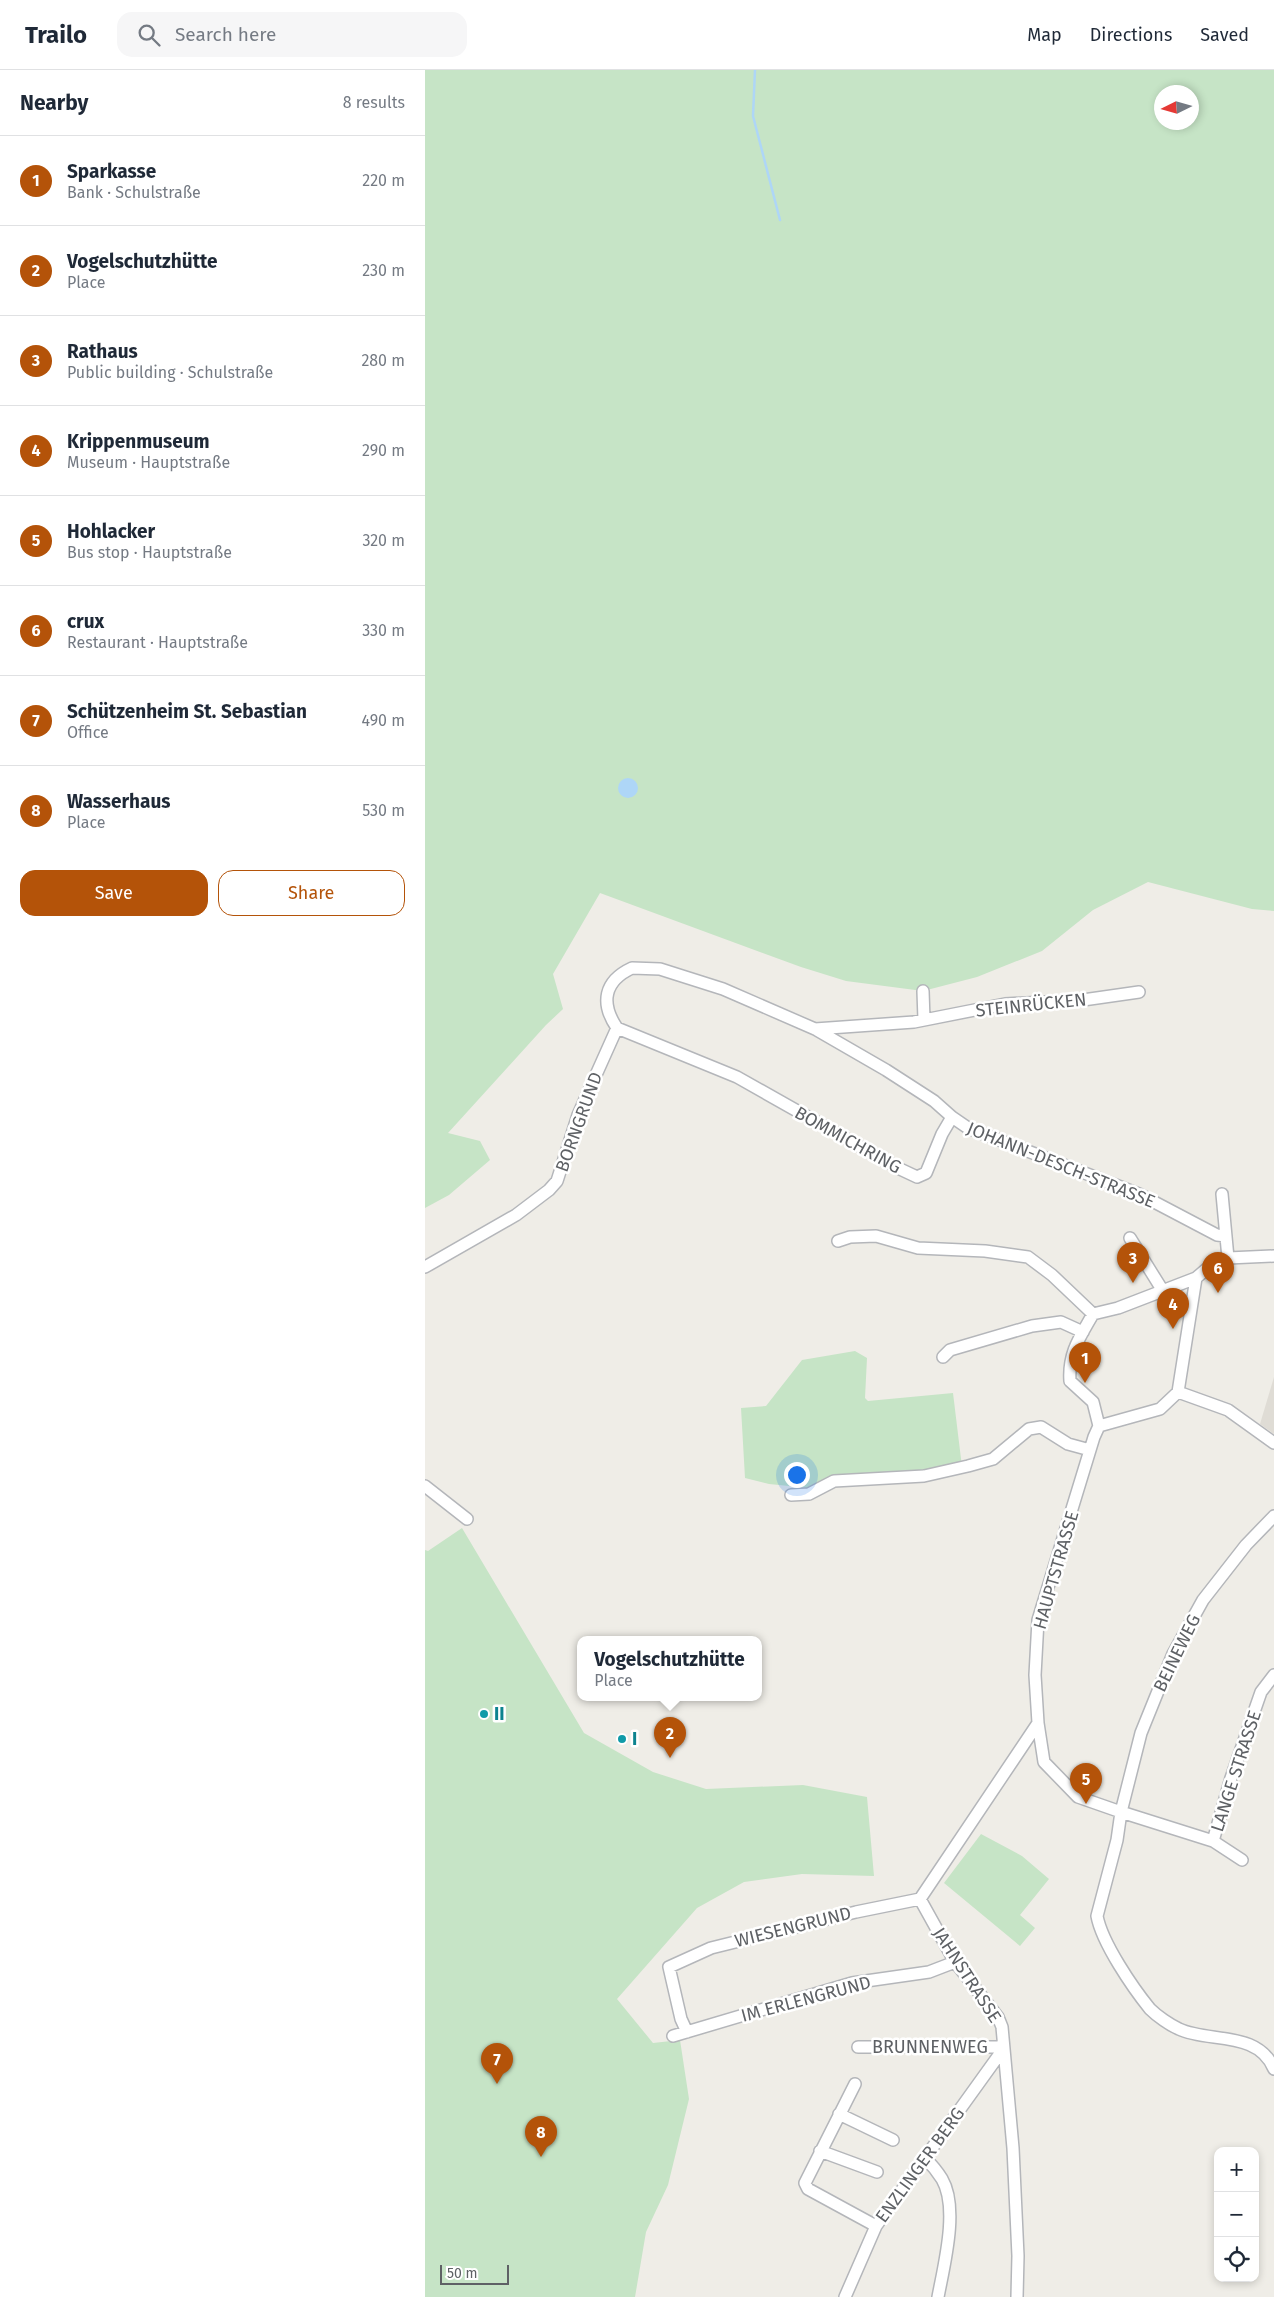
<!DOCTYPE html>
<html lang="en">
<head>
<meta charset="utf-8">
<style>
	:root { --surface:#fff; --page:#f6f6f7; --text:#1f2937; --muted:#747a83; --line:#e0e1e3; --accent:#b45309 }
	body { margin:0; font-family:"Fira Sans",sans-serif; background:var(--page); color:var(--text) }
	.controls { position:absolute; right:15px; bottom:15px; display:grid; overflow:hidden; border-radius:10px; box-shadow:0 2px 8px #0003 }
	.controls button { width:45px; height:45px; display:grid; place-items:center; padding:0; border:0; border-bottom:1px solid var(--line); background:var(--surface); color:var(--text); font:25px sans-serif }
	.compass { position:absolute; left:729px; top:15px; width:45px; height:45px; border-radius:50%; background:var(--surface); box-shadow:0 2px 8px #0003; rotate:265deg }
	.scale { position:absolute; left:15px; bottom:12px; width:69px; box-sizing:border-box; padding-left:5px; border:2px solid #5e6165; border-top:0; font-size:14px; line-height:18px; white-space:nowrap; color:#5e6165; -webkit-text-stroke:4px #fff; paint-order:stroke }
	.you { position:absolute; left:371px; top:1404px; width:18px; height:18px; margin:-12px; border:4px solid #fff; border-radius:50%; background:#1a73e8; box-shadow:0 0 0 8px #1a73e833 }
	.badge { display:grid; place-items:center; width:32px; height:32px; border-radius:50%; background:var(--accent); color:#fff; font-size:16px; font-weight:700 }
	.pin { position:absolute; translate:-50% -41px; filter:drop-shadow(0 1px 2px #0008) }
	.pin::after { content:''; position:absolute; top:26px; width:18px; height:15px; background:inherit; clip-path:polygon(0 0,100% 0,50% 100%) }
	.popup { position:absolute; left:152px; top:1566px; width:185px; height:65px; box-sizing:border-box; display:grid; place-content:center; border-radius:10px; background:var(--surface); filter:drop-shadow(0 1px 4px #0005); font-size:16px; white-space:nowrap; color:var(--muted) }
	.popup b { font-size:19px; color:var(--text) }
	.popup::after { content:''; position:absolute; left:50%; top:100%; margin-left:-10px; border:10px solid transparent; border-top-color:var(--surface) }
	.list { margin:0; padding:0; list-style:none }
	h2 { display:flex; justify-content:space-between; align-items:center; height:65px; margin:0; padding:0 20px; font-size:21px }
	h2 small { font-size:16px; font-weight:400; color:var(--muted) }
	.list li { display:grid; grid-template-columns:32px 1fr auto; gap:15px; align-items:center; box-sizing:border-box; height:90px; padding:0 20px; border-top:1px solid var(--line) }
	.list b { display:block; font-size:19px; white-space:nowrap }
	.list p { margin:0; font-size:16px; white-space:nowrap; color:var(--muted) }
	.list em { font-size:16px; font-style:normal; color:var(--muted) }
	.actions { display:flex; gap:10px; padding:15px 20px }
	.actions a { flex:1; padding:11px 0; border:1px solid var(--accent); border-radius:15px; text-align:center; font-size:18px; color:var(--accent) }
	.actions .main { background:var(--accent); color:#fff }
	.icon { flex:none; width:28px; height:28px; fill:none; stroke:currentColor; stroke-width:2; stroke-linecap:round; stroke-linejoin:round }
	.map { position:relative; flex:none; width:849px; height:2227px; overflow:hidden }
	header { display:flex; align-items:center; gap:30px; box-sizing:border-box; height:70px; padding:0 25px; background:var(--surface); border-bottom:1px solid var(--line) }
	header strong { font-size:24px }
	nav { display:flex; gap:28px; margin-inline-start:auto; font-size:18px }
	.search { width:350px; height:45px; background:var(--page); display:flex; align-items:center; gap:12px; box-sizing:border-box; padding:0 18px; border-radius:15px; color:var(--muted); font-size:19px }
	main { display:flex }
	aside { flex:1; background:var(--surface) }
	.map>svg:first-child { display:block }
</style>
</head>
<body>
<header>
<strong>Trailo</strong>
<div class="search"><svg class="icon" aria-label="search" viewBox="0 0 24 24"><circle cx="10" cy="10" r="6"/><path d="M15 15l6 6"/></svg>Search here</div>
<nav><a>Map</a><a>Directions</a><a>Saved</a></nav>
</header>
<main>
<aside>
<h2>Nearby<small>8 results</small></h2>
<ul class="list">
<li><span class="badge">1</span><div><b>Sparkasse</b><p>Bank · Schulstraße</p></div><em>220 m</em></li>
<li><span class="badge">2</span><div><b>Vogelschutzhütte</b><p>Place</p></div><em>230 m</em></li>
<li><span class="badge">3</span><div><b>Rathaus</b><p>Public building · Schulstraße</p></div><em>280 m</em></li>
<li><span class="badge">4</span><div><b>Krippenmuseum</b><p>Museum · Hauptstraße</p></div><em>290 m</em></li>
<li><span class="badge">5</span><div><b>Hohlacker</b><p>Bus stop · Hauptstraße</p></div><em>320 m</em></li>
<li><span class="badge">6</span><div><b>crux</b><p>Restaurant · Hauptstraße</p></div><em>330 m</em></li>
<li><span class="badge">7</span><div><b>Schützenheim St. Sebastian</b><p>Office</p></div><em>490 m</em></li>
<li><span class="badge">8</span><div><b>Wasserhaus</b><p>Place</p></div><em>530 m</em></li>
</ul>
<div class="actions"><a class="main">Save</a><a>Share</a></div>
</aside>
<div class="map">
<svg width="849" height="2227" viewBox="0 0 849 2227">
	<rect width="100%" height="100%" fill="#efede7"/>
	<path fill="#dfdcd5" d="M849 1307V1364L835 1354Z"/>
	<path fill="#c6e4c6" fill-rule="evenodd" d="M0 0H849V841L827 839 723 812 668 840 617 881 552 907 498 921 421 911 376 897 175 823 128 904 138 939 121 955 23 1063 55 1071 65 1090 24 1125 0 1138ZM736 22H766V52H736Z
		M430 1281 442 1288 440 1328 443 1331 528 1323 537 1397 499 1401 400 1408V1413L384 1418 344 1414 320 1408 316 1338 341 1336 377 1290Z
		M37 1458 159 1663 228 1702 281 1719 378 1715 442 1727 449 1806 377 1804 319 1812 272 1838 192 1929 228 1973 255 1970 264 2029 243 2115 221 2162 210 2227H0V1480L3 1481Z
		M556 1764 597 1786 624 1809 595 1845 610 1858 595 1876 519 1813Z"/>
	<path fill="#aed6f7" d="M193 718a10 10 0 1 1 20 0a10 10 0 1 1-20 0Z"/>
	<g fill="none" stroke-linecap="round" stroke-linejoin="round">
		<path stroke="#aed6f7" stroke-width="2.5" d="M330 0 328 46 355 150"/>
		<defs>
			<path id="minor" d="M207 898 235 899 298 919 390 959 461 1000 509 1031 527 1047 517 1064 501 1103 492 1107 475 1099 312 1007 192 958C175 933 179 911 207 898Z
				M498 921 499 950
				M390 959 489 952 580 934 658 930 714 922
				M527 1047 543 1058 714 1124 792 1165 801 1166
				M797 1124 803 1188
				M705 1168 738 1221
				M413 1171 425 1167 451 1166 493 1178 560 1181 603 1187 627 1205 668 1244
				M0 1197 91 1145 124 1120 132 1111 153 1045 192 958
				M771 1208 753 1322 735 1339 674 1356 669 1367 613 1550 610 1605 613 1653 619 1692 653 1727 696 1742 692 1770 672 1846C677 1873 708 1918 725 1939 732 1946 745 1955 754 1959 783 1973 833 1960 849 1999
				M518 1287 525 1280 607 1256 636 1252 658 1262
				M753 1322 803 1340 849 1373
				M674 1356 668 1332 645 1311C643 1283 655 1267 668 1244L693 1238 771 1208 785 1196 803 1188 849 1186
				M0 1416 42 1449
				M366 1425 384 1424 409 1411 499 1406 543 1396 568 1389 604 1359 616 1357 643 1374 665 1380
				M788 1771 806 1708 836 1622 849 1605
				M817 1790 788 1771 696 1742 716 1663 748 1584 778 1530 821 1475 849 1446
				M262 1962 256 1949 244 1897 286 1878 431 1842 495 1829
				M248 1966 427 1913 504 1902 530 1892
				M433 1977H578
				M430 2014 380 2113 383 2119 451 2156
				M414 2044 468 2070
				M395 2081 452 2102
				M500 2088C506 2094 512 2101 517 2109 534 2138 519 2195 513 2227
				M420 2227 451 2156 574 1985 578 1972
				M592 2227 593 2186 588 2078 577 1957 573 1947 530 1892 495 1829 613 1653"/>
		</defs>
		<use href="#minor" stroke="#b4b6ba" stroke-width="14"/>
		<use href="#minor" stroke="#fff" stroke-width="11"/>
	</g>
	<g fill="#0f9aa8" stroke="#fff" stroke-width="2">
		<circle cx="59" cy="1644" r="5"/>
		<circle cx="197" cy="1669" r="5"/>
	</g>
	<g text-anchor="middle" dominant-baseline="central" stroke-width="5" stroke-linejoin="round" paint-order="stroke">
		<g font-size="18" fill="#5e6165" stroke="#fff">
			<text transform="translate(606 935) rotate(-6)">STEINRÜCKEN</text>
			<text transform="translate(154 1052) rotate(-70)">BORNGRUND</text>
			<text transform="translate(423 1070) rotate(29)">BOMMICHRING</text>
			<text transform="translate(636 1095) rotate(22)">JOHANN-DESCH-STRASSE</text>
			<text transform="translate(631 1500) rotate(-74)">HAUPTSTRASSE</text>
			<text transform="translate(752 1583) rotate(-64)">BEINEWEG</text>
			<text transform="translate(811 1701) rotate(-72)">LANGE STRASSE</text>
			<text transform="translate(368 1857) rotate(-14)">WIESENGRUND</text>
			<text transform="translate(542 1905) rotate(57)">JAHNSTRASSE</text>
			<text transform="translate(381 1929) rotate(-15)">IM ERLENGRUND</text>
			<text x="505" y="1977">BRUNNENWEG</text>
			<text transform="translate(495 2095) rotate(-54)">ENZLINGER BERG</text>
		</g>
		<g font-size="18" font-weight="bold" fill="#0d838f" stroke="#fff" text-anchor="start">
			<text x="69" y="1644">II</text>
			<text x="207" y="1669">I</text>
		</g>
	</g>
</svg>
<div class="controls">
<button>+</button>
<button>−</button>
<button><svg class="icon" aria-label="locate" viewBox="0 0 24 24"><circle cx="12" cy="12" r="6"/><path d="M12 2v4M12 18v4M2 12h4M18 12h4"/></svg></button>
</div>
<svg class="compass" viewBox="-18 -18 36 36"><path d="M0-13l5 13h-10z" fill="#e53935"/><path d="M0 13l5-13h-10z" fill="#747a83"/></svg>
<div class="scale">50 m</div>
<div class="you"></div>
<div class="pin badge" style="left:660px;top:1313px">1</div>
<div class="pin badge" style="left:245px;top:1688px">2</div>
<div class="popup"><b>Vogelschutzhütte</b>Place</div>
<div class="pin badge" style="left:708px;top:1213px">3</div>
<div class="pin badge" style="left:748px;top:1259px">4</div>
<div class="pin badge" style="left:661px;top:1734px">5</div>
<div class="pin badge" style="left:793px;top:1223px">6</div>
<div class="pin badge" style="left:72px;top:2014px">7</div>
<div class="pin badge" style="left:116px;top:2087px">8</div>
</div>
</main>
</body>
</html>
